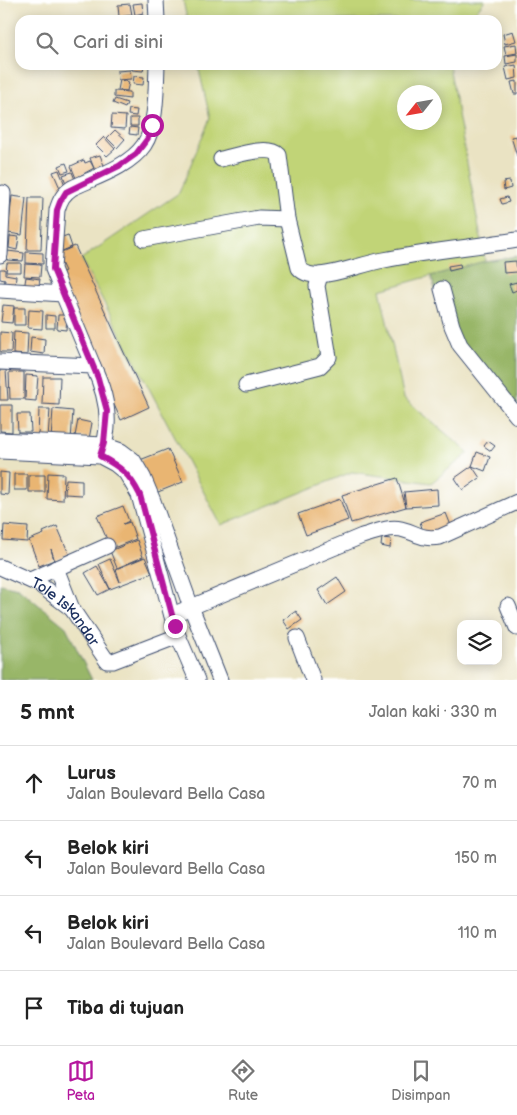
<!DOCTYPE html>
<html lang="id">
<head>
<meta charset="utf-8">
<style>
	:root { --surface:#fff; --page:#f2f2f2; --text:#222; --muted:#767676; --line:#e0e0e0; --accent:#b5179e }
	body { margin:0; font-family:"Balsamiq Sans",sans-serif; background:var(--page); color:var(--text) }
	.controls { position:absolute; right:15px; bottom:15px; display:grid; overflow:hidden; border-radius:10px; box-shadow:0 2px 12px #0003 }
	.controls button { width:45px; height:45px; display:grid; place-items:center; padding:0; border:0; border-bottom:1px solid var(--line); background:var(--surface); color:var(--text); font:25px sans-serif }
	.compass { position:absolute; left:397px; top:85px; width:45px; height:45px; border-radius:50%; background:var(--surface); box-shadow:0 2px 12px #0003; rotate:239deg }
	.stop { position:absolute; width:15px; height:15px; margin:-11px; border:4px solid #b5179e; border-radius:50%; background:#fff }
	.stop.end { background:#b5179e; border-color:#fff; box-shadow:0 1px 5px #0008 }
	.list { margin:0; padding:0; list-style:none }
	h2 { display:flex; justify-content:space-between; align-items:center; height:65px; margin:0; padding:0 20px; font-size:21px }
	h2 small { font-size:16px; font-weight:400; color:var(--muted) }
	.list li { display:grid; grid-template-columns:32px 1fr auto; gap:15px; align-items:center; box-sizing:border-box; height:75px; padding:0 20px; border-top:1px solid var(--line) }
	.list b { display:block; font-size:19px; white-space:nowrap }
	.list p { margin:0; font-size:16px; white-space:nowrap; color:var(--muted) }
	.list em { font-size:16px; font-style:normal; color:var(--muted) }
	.icon { flex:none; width:28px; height:28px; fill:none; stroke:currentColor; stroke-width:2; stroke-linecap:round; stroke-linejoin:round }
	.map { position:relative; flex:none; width:517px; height:680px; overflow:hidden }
	.search { position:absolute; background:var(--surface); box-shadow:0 2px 12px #0003; left:15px; right:15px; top:15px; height:55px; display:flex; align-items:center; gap:12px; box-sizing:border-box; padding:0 18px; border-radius:15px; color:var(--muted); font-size:19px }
	.sheet { height:365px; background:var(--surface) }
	nav { display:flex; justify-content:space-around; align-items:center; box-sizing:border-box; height:70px; border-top:1px solid var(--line); background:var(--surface); font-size:14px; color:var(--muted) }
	nav a { display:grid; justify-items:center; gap:2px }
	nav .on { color:var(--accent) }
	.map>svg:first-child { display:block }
</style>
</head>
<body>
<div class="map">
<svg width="517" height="680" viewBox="0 0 517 680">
	<rect width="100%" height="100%" fill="#fff"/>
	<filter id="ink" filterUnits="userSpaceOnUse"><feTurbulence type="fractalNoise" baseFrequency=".02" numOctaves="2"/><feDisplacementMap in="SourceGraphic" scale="10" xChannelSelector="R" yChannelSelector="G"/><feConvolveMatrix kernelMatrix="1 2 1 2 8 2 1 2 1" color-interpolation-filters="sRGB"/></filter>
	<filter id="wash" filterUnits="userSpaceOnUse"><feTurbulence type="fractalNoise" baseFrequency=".0096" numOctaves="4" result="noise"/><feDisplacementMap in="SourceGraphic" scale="20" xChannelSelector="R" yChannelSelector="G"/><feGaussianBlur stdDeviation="1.12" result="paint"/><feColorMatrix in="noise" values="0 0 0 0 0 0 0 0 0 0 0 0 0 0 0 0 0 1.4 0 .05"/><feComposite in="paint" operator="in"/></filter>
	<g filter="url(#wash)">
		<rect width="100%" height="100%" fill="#eae3c3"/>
		<path fill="#c1d477" stroke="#6e826a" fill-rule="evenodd" d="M183 0H485L469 20H187Z
			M198 65H449L485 261 380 290 404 398 469 453 431 483 352 472 221 525 81 259 179 193 210 118ZM404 92H434V122H404Z"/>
		<path fill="#98b668" stroke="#5a7263" d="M517 256V406L450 340 431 276 485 261Z
			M0 584 18 588 66 627 92 680H0Z"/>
		<g id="blocks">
			<path fill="#e9b572" d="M142 3 143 13 135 15 133 4Z
				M130 4 132 15 119 17 118 5Z
				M143 15 144 20H131V16Z
				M513 31 516 41 505 44 503 34Z
				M516 44 517 53 506 55 504 46Z
				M517 54V62L506 64 505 56Z
				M132 65H144L143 71 132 70Z
				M516 65 517 78 508 80 505 67Z
				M130 70 131 79 118 80 117 71Z
				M134 76 144 77 143 85 133 84Z
				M120 80 129 82 127 91 118 90Z
				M517 81V94H514L511 82Z
				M114 91 130 92V99L114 97Z
				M115 99 127 103 125 108 113 103Z
				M129 109 137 110 136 116 128 115Z
				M112 115 126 116 125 129 111 128Z
				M130 118H138V126H130Z
				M130 127 138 128 137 135 129 134Z
				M115 130 125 139 117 148 107 138Z
				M516 136 517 140V156L511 137Z
				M104 137 115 149 107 156 96 145Z
				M100 155 105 168 95 171 90 158Z
				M84 160 85 163 90 161 94 168 76 178 71 166Z
				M66 163 69 171 62 173 59 166Z
				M59 170 65 185 60 188 53 172Z
				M72 172 76 182 67 186 63 175Z
				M510 181 511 188 504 190 503 182Z
				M12 196 26 198 22 235 8 233Z
				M507 197 509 202 502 204 500 199Z
				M29 198H43L41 250H27Z
				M68 235 72 247 62 251 57 239Z
				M10 236 19 237 17 250 9 248Z
				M75 246 149 407 121 420 55 276 65 271 57 254Z
				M8 251 24 253 23 261 7 260Z
				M26 252 43 253V264L26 263Z
				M516 261 517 272 504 273 503 262Z
				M7 263H21V272H6Z
				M25 264 41 265 40 277 24 276Z
				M460 264 461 268 449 271 448 266Z
				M0 269H5V274L16 276 15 287 4 286 5 280 0 279Z
				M26 277 40 279 38 291 24 289Z
				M517 282V290L512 292 509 284Z
				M3 305 14 306 12 323 1 322Z
				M14 308H25V325H14Z
				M29 310 43 311 42 329 28 328Z
				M46 315 55 316V328H46Z
				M58 315H67L66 330 57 329Z
				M0 332 12 333 11 352H0Z
				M14 332 28 333 27 355 13 354Z
				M31 337 45 339 44 354 30 352Z
				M0 370H6L8 400H0Z
				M9 372H24V399H10Z
				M26 375 38 376 36 401 25 400Z
				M43 377H60L59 405 42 404Z
				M0 405H12V432L0 431Z
				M39 409H50L48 438H38Z
				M53 409 73 411 71 441 51 439Z
				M17 414H30L31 432H18Z
				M78 420 92 423 89 439 75 436Z
				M488 441 495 446 491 451 484 446Z
				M168 449 183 482 153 494 140 460Z
				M477 452 490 457 485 471 472 466Z
				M472 466 480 478 463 490 455 478Z
				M0 472 9 473 8 495 0 494Z
				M48 473 64 474 63 500 47 499Z
				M14 474H27V490H14Z
				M29 475H45V492H29Z
				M397 478 406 507 351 523 342 495Z
				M66 479 82 480V495L65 494Z
				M437 489 438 505 406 507 404 492Z
				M340 499 348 520 306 535 298 514Z
				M123 506 129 521 123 524 130 522 136 539 111 549 97 516Z
				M446 513 452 528 425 537 420 522Z
				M4 525 28 527 27 542 3 540Z
				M57 526 69 554 55 561 51 549 54 560 39 566 29 540 44 534 43 532Z
				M382 538 391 539 390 548 381 546Z
				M137 540 143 557 117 568 110 551Z
				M145 557 152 573 110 589 99 564 110 559 120 582 116 569Z
				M97 566 110 589 98 595 85 573Z
				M337 577 346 592 327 605 318 590Z
				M296 611 302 620 289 629 283 620Z"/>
		</g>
	</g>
	<g filter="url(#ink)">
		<use href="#blocks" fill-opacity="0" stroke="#3a4a6d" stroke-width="1"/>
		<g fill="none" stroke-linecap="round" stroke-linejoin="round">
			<defs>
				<g id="street">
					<path d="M156 0 157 20"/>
					<path d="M221 159C235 156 269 144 279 155L287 219 299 268C304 274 313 276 320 275 341 273 362 264 384 260 428 251 473 247 517 240"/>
					<path d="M144 239 259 218 287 219"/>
					<path d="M0 255 3 193"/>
					<path d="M442 289 452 326 460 345 517 416"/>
					<path d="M0 290 63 294 93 366"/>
					<path d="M63 294 53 269 57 210C60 200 63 194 72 188 95 177 129 167 144 145 157 126 156 87 157 65"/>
					<path d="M0 362 93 366C106 393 113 424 101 453"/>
					<path d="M246 385 320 366 329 357 317 286 320 275"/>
					<path d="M0 440 104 445 121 451 133 460 143 477 153 501 191 607 220 680"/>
					<path d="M0 451 100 456 115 464 126 473 139 495 176 631 197 680"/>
					<path id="s1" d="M0 567 40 585 72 609 107 661H113L178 636"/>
					<path d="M56 568 72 609"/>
					<path d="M30 580 107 546"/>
					<path d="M508 606 517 628"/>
					<path d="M172 615 362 536C374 533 388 526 401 529 418 533 420 540 440 537L517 502"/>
					<path d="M297 638 313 680"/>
				</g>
			</defs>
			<use href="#street" stroke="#3a4a6d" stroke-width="17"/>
			<use href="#street" stroke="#fff" stroke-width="15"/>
		</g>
	</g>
	<g fill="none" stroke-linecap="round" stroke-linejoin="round" filter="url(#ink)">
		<path stroke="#b5179e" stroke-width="6" d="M152 125 148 138 136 154 119 166 66 192 60 202 57 210 53 269 98 378 107 411 104 443 100 456C120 467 129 473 140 495L175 626"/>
	</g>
	<g text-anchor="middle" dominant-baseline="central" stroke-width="4" stroke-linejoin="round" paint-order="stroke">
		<g font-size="15" fill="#1b2f5e" stroke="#fff">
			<text stroke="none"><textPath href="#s1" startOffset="81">Tole Iskandar</textPath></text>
		</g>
	</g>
</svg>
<div class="controls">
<button><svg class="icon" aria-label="layers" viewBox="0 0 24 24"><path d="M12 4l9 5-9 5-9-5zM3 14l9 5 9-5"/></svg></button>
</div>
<svg class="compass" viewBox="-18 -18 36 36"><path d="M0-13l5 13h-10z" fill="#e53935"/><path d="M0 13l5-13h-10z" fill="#767676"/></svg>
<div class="stop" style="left:152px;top:125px"></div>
<div class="stop end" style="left:175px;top:626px"></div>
<div class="search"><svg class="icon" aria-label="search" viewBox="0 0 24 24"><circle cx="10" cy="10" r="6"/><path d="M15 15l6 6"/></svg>Cari di sini</div>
</div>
<section class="sheet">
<h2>5 mnt<small>Jalan kaki · 330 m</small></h2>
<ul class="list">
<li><svg class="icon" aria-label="ahead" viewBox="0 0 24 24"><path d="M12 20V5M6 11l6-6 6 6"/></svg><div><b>Lurus</b><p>Jalan Boulevard Bella Casa</p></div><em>70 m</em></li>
<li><svg class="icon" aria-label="left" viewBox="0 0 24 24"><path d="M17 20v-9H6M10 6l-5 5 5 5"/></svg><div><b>Belok kiri</b><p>Jalan Boulevard Bella Casa</p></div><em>150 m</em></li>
<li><svg class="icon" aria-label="left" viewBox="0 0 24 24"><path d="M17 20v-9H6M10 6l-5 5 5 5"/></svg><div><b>Belok kiri</b><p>Jalan Boulevard Bella Casa</p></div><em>110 m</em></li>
<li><svg class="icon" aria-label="arrive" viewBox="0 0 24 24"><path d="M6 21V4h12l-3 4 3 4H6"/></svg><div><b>Tiba di tujuan</b></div></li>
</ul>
</section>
<nav>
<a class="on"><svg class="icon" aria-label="map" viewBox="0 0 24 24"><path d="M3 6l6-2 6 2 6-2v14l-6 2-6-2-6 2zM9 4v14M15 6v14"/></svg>Peta</a>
<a><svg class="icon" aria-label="directions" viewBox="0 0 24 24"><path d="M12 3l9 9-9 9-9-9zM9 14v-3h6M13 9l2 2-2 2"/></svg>Rute</a>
<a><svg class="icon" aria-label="saved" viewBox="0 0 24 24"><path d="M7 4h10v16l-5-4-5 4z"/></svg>Disimpan</a>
</nav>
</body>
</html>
